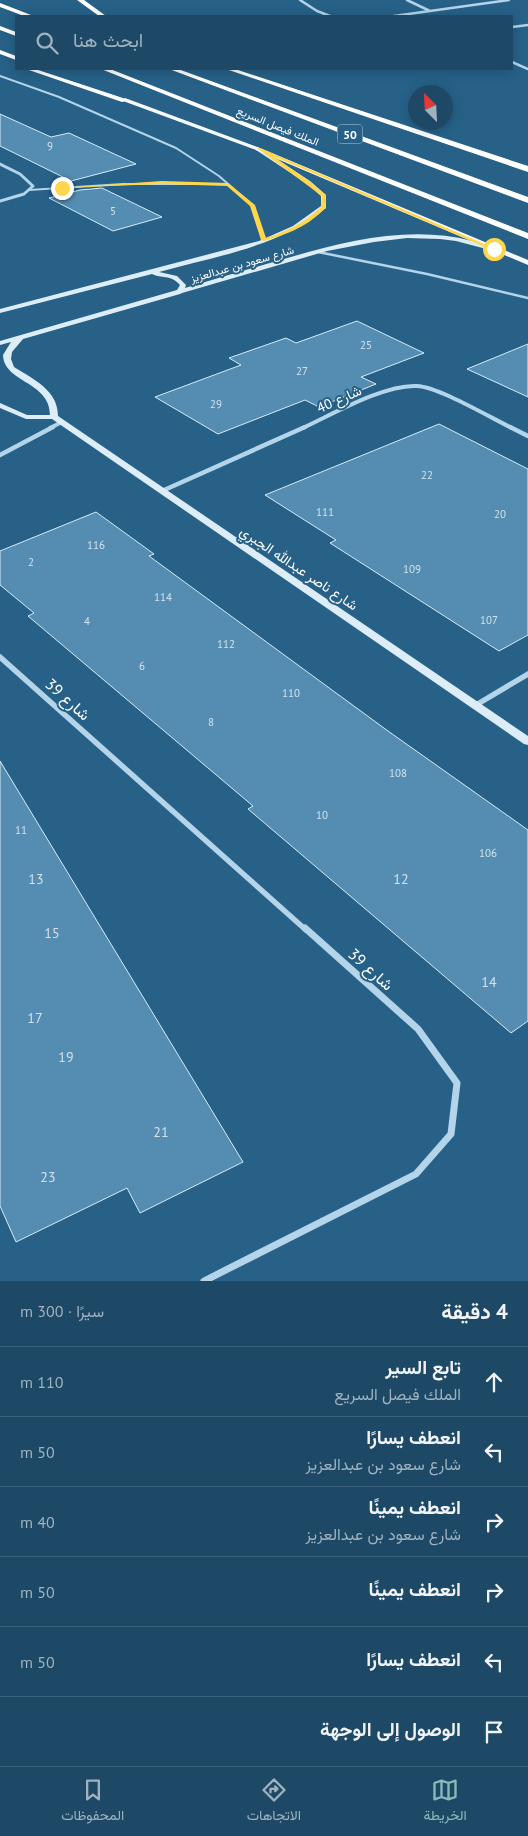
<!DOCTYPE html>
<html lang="ar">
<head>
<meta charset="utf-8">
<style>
	:root { --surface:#1d4966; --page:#25506c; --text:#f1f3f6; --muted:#a0b2bf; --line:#3b617a; --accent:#8bbbb9 }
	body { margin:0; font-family:"PT Sans",Vazirmatn,sans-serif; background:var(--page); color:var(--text); direction:rtl }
	.compass { position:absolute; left:408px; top:85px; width:45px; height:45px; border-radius:50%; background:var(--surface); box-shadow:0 2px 12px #0003; rotate:336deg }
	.stop { position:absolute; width:15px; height:15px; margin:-11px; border:4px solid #ffd54a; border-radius:50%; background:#fff }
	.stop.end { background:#ffd54a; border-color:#fff; box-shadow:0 1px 5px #0008 }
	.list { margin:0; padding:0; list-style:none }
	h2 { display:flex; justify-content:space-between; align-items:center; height:65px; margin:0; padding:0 20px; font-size:21px }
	h2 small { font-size:16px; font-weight:400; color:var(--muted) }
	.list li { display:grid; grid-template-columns:32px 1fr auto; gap:15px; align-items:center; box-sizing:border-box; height:70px; padding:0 20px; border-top:1px solid var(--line) }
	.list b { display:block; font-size:19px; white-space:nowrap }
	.list p { margin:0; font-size:16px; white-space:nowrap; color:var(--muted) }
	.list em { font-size:16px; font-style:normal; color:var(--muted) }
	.icon { flex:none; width:28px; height:28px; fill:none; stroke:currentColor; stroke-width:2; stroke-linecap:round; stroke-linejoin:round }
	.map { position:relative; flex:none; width:528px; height:1281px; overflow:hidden; direction:ltr }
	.search { position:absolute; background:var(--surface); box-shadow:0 2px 12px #0003; left:15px; right:15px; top:15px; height:55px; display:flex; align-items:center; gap:12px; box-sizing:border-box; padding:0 18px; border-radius:0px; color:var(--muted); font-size:19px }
	.sheet { height:485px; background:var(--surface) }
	nav { display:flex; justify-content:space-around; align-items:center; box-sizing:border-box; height:70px; border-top:1px solid var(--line); background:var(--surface); font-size:14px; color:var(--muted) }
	nav a { display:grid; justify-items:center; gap:2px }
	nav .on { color:var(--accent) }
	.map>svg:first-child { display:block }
</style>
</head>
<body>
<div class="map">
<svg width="528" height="1281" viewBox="0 0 528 1281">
	<rect width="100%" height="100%" fill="#276188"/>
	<path fill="#548db1" stroke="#d7ebf7" d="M0 114 51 137 69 133 136 164 71 181 0 146Z
		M102 188 162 217 113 231 49 198 80 190Z
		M357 321 424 353 361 377 376 384 319 407 305 400 218 434 155 397 241 365 229 358 286 338 296 343Z
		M528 344V397L467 369Z
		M439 424 528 469V635L499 651 330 543 336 540 265 495Z
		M96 512 154 554 149 556 388 731 528 830V1021L511 1033 248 809 253 806 28 616 34 613 0 585V551Z
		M0 761 243 1162 140 1213 127 1188 16 1242 0 1206Z"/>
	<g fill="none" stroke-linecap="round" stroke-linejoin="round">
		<path stroke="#b3d4e9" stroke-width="2" d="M0 76 59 97 176 148 219 176 252 205 264 240
			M29 190 123 184H228"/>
		<path stroke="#b3d4e9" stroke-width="2.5" d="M318 252 427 274 528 298"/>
		<path stroke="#b3d4e9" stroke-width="2.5" d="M300 0 317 11 330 16
			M407 0 430 11
			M394 16 509 0
			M512 27 528 25
			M512 62 528 69"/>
		<path stroke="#b3d4e9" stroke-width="3" d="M0 164 20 174 33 186 24 194 0 201"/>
		<path stroke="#b3d4e9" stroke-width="4" d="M50 428 62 422
			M303 428C333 414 385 384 417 386 439 387 491 418 512 428"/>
		<path stroke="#b3d4e9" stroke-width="4.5" d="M510 427 528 436
			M0 455 53 427
			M162 491 305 427"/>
		<path stroke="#b3d4e9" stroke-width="5.5" d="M0 657 306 930
			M476 705 528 674"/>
		<path stroke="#b3d4e9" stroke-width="7" d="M204 1281 416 1174 451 1134 457 1083 418 1029 305 928"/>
		<path fill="#ddedf7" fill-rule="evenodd" d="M258 147 310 181 326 195V208C279 247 216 256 159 272L177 276 186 285 185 288C215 279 246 270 277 261 339 243 407 224 472 241 480 243 490 245 497 249L494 251 456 241 440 239 407 238 374 242 327 251 182 293 180 294 23 339 12 352 11 359 14 367C33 379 58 390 58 416L528 736V745L524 744 52 419H26L0 408V403L27 415H50C50 381 4 383 3 355L11 342 0 345V341L177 290 180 285C170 274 162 279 152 274L0 313V309L259 241 293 226 321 206V196L306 183 256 150V148Z"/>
		<path fill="#f6fafe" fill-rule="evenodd" d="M125 98 260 148 528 260V265L256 150 123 101Z"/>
		<path fill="#fff" fill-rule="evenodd" d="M77 0H84L106 16H99Z
			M0 3 31 15 32 16H24L0 7Z
			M0 26 16 32V36L0 30Z
			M0 50 16 56V60L0 54Z
			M26 69H35L129 100 122 102Z
			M101 69H110L528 233V239Z
			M169 69H178L528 197V203Z
			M226 69H235L528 166V172Z"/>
	</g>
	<path fill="#ffd54a" d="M257 148H260L496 249 492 250 273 156 309 181 326 195V207C309 226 288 234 264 241L261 240 250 206 227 186 162 184 60 188 162 181 228 183 255 205 266 238C288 231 304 223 321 207L322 196Z"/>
	<g text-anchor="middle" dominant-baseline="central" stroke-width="4" stroke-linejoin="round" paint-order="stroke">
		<g font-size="11" fill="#fff" stroke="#276188">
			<text transform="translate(278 126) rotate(22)">الملك فيصل السريع</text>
			<text transform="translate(242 264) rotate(-16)">شارع سعود بن عبدالعزيز</text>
		</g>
		<g font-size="11" fill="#d4e2ec">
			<text x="50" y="146">9</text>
			<text x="113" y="211">5</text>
			<text x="366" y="345">25</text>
			<text x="302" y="371">27</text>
			<text x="216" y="404">29</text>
			<text x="427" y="475">22</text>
			<text x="325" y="512">111</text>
			<text x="500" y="514">20</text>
			<text x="96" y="545">116</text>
			<text x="31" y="562">2</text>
			<text x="412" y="569">109</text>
			<text x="163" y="597">114</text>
			<text x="489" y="620">107</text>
			<text x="87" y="621">4</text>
			<text x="226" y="644">112</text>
			<text x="142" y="666">6</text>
			<text x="291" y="693">110</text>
			<text x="211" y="722">8</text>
			<text x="398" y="773">108</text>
			<text x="322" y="815">10</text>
			<text x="21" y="830">11</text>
			<text x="488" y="853">106</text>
		</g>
		<rect fill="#276188" stroke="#bed0db" stroke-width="1" x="337.5" y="124.5" width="25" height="19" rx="4"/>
		<g font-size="12" font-weight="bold" fill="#fff">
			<text x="350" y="134">50</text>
		</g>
		<g font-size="14" fill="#fff" stroke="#276188">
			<text transform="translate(339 399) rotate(-24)">شارع 40</text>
			<text transform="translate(299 568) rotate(34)">شارع ناصر عبدالله الجبري</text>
		</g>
		<g font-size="14" fill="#d4e2ec">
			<text x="36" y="879">13</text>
			<text x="401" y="879">12</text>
			<text x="52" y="933">15</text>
			<text x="489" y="982">14</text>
			<text x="35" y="1018">17</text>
			<text x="66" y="1057">19</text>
			<text x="161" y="1132">21</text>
			<text x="48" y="1177">23</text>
		</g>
		<g font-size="16" fill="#fff" stroke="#276188">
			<text transform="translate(68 699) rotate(42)">شارع 39</text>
			<text transform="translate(371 969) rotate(42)">شارع 39</text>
		</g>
	</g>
</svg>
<svg class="compass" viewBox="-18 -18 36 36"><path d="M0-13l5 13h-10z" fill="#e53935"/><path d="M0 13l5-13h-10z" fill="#a0b2bf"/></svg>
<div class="stop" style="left:494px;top:249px"></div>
<div class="stop end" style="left:62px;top:188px"></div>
<div class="search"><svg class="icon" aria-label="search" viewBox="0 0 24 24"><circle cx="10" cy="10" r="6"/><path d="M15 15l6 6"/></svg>ابحث هنا</div>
</div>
<section class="sheet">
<h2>4 دقيقة<small>سيرًا · 300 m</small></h2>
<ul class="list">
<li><svg class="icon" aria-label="ahead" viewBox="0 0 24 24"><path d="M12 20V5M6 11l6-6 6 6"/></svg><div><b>تابع السير</b><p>الملك فيصل السريع</p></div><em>110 m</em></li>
<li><svg class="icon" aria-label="left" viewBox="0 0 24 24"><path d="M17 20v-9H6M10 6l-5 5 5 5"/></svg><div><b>انعطف يسارًا</b><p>شارع سعود بن عبدالعزيز</p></div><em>50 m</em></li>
<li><svg class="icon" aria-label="right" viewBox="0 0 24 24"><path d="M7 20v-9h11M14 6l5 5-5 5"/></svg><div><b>انعطف يمينًا</b><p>شارع سعود بن عبدالعزيز</p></div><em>40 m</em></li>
<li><svg class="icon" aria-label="right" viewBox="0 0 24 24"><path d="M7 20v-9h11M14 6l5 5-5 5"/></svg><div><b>انعطف يمينًا</b></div><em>50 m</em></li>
<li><svg class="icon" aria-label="left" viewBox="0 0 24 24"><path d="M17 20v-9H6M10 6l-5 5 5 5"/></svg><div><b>انعطف يسارًا</b></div><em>50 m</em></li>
<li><svg class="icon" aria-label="arrive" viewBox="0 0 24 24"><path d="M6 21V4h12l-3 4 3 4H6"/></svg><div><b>الوصول إلى الوجهة</b></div></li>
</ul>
</section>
<nav>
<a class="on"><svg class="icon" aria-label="map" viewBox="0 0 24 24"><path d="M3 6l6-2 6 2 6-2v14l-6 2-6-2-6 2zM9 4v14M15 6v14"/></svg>الخريطة</a>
<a><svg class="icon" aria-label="directions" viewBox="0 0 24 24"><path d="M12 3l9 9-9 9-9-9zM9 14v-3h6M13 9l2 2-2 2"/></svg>الاتجاهات</a>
<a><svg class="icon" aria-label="saved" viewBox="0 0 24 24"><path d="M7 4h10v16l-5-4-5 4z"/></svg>المحفوظات</a>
</nav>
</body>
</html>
